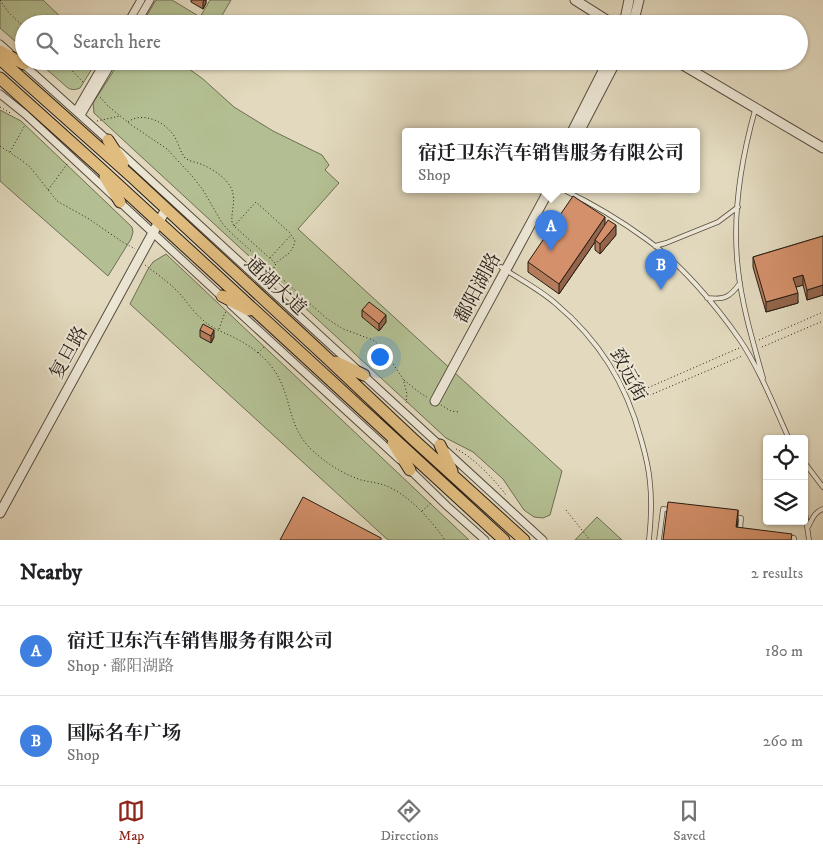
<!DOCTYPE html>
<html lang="en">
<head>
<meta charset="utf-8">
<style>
	:root { --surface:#fff; --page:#f6f6f6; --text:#202124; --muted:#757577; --line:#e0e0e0; --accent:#8f2418 }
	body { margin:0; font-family:"IM FELL DW Pica","Noto Serif SC",serif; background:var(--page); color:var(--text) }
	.controls { position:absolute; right:15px; bottom:15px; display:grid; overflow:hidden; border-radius:5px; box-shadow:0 1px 4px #0004 }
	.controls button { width:45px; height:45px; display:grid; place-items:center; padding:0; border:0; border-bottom:1px solid var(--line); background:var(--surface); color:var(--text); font:25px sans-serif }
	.you { position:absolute; left:379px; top:356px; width:18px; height:18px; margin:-12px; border:4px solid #fff; border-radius:50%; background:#1a73e8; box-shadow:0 0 0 8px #1a73e833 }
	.badge { display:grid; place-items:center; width:32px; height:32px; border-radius:50%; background:var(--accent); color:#fff; font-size:16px; font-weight:700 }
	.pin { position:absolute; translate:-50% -41px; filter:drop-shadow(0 1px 2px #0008) }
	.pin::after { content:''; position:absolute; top:26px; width:18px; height:15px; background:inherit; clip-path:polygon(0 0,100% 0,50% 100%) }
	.popup { position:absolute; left:402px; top:128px; width:298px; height:65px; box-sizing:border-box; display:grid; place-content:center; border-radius:5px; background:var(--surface); filter:drop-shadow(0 1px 4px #0005); font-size:16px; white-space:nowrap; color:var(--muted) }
	.popup b { font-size:19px; color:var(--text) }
	.popup::after { content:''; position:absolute; left:50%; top:100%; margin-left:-10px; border:10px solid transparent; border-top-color:var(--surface) }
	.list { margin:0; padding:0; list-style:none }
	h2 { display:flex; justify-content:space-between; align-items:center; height:65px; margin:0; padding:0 20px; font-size:21px }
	h2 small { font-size:16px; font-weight:400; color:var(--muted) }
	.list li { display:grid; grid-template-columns:32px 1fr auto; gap:15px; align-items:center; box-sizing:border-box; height:90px; padding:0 20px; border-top:1px solid var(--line) }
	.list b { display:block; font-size:19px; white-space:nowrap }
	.list p { margin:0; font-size:16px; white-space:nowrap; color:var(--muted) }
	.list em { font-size:16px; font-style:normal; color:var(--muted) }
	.icon { flex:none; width:28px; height:28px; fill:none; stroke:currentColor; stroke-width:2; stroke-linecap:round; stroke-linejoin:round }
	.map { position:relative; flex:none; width:823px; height:540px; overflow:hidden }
	.search { position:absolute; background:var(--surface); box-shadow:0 1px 4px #0004; left:15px; right:15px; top:15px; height:55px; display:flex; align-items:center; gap:12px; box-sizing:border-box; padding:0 18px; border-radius:28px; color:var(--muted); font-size:19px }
	.sheet { height:245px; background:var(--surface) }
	nav { display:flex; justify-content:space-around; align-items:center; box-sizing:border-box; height:70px; border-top:1px solid var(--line); background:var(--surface); font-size:14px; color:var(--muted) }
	nav a { display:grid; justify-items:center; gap:2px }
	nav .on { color:var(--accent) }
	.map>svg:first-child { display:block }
</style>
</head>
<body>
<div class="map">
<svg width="823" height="540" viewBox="0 0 823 540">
	<rect width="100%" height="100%" fill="#e2d9be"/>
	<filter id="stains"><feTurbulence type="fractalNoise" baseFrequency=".004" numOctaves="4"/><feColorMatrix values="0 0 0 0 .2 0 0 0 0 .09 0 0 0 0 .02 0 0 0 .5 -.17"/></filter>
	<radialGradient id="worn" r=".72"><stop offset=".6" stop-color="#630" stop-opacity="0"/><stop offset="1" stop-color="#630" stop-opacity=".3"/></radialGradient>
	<path fill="#b3bf92" stroke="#6d6e54" d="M0 0H43L68 24H24V49L0 28Z
		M156 0H172L200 17 210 0H231L217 24H191L187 22 186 24H142Z
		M37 61H97L80 88C75 90 72 90 68 88Z
		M120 61H178L203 79 234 107 273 131 322 155 329 165 325 170 339 183 298 229 562 471 550 515 543 518 534 517 524 510 503 479 473 452 446 438 94 113 93 103Z
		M0 110 21 121 132 227 133 232 131 239 108 276 0 181Z
		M166 254 469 540H388L130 304 148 269 153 262Z
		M597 517 622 540H575Z"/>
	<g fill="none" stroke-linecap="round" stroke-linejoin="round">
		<defs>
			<path id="service" d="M755 110C741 160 732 217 738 269 742 306 753 342 763 378
				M564 190C593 204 620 220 646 239 680 263 716 305 740 340 760 370 774 406 789 439
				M655 246 666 243 718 222 738 207
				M501 267C519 279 539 289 555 303 599 340 626 383 641 439 645 453 649 468 650 483 652 502 651 521 649 540
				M707 298C725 300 730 297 740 283
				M804 462 823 487
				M804 505 809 540
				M733 517 741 518 740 532
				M808 527C812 520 814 512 823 509
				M787 537 794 538V540
				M659 540 663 509 672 510"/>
			<path id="minor" d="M127 24 141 0
				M136 24 150 0
				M0 44 9 52
				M21 62 110 142
				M0 94 25 114 223 298
				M76 111 105 61
				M81 115 113 61
				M119 151 543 540
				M231 305 400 460
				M407 467 447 506 485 540"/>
			<path id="tertiary" d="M575 0 613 24
				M624 24 629 0
				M633 24 639 0
				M676 61 823 148
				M572 132 608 61
				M579 132 616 61
				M435 401 549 190
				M0 513 166 209"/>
			<path id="primary" d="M0 51 24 64
				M0 59 132 177 326 357 414 440 524 540
				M0 78 100 168 504 540
				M108 140 123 163
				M105 177 120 202
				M222 296 249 310
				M336 362 364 375
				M393 443 410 470
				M440 445 452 471"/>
		</defs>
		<use href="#service" stroke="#564c3f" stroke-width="5.5"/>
		<use href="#minor" stroke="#564c3f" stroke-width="9"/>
		<use href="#tertiary" stroke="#564c3f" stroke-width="11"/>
		<use href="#primary" stroke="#271d15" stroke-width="13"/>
		<path stroke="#271d15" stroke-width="1" stroke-dasharray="1 2.5" stroke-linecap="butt" d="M0 0 9 13 24 27
			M63 61 83 82
			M100 97 108 106 130 124 167 149 193 177 203 190 222 223 230 232 326 318 343 329 373 340 378 344 388 356 403 379 407 394 406 403
			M0 107 12 114
			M97 121 120 116
			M128 122C141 112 162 120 172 133 178 140 179 150 185 158 190 162 197 162 203 165 215 170 231 181 233 194 235 204 231 213 232 222L234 226 275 263
			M0 146 21 160 30 167 57 201 89 219 121 241 135 249
			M10 152 25 125
			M48 190 68 163
			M234 226 256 202 290 233 295 241C291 260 278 254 273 270
			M270 258 291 235
			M145 265C157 274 170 283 180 294 188 303 194 313 203 320 210 327 220 331 229 335 246 343 263 354 274 370 293 397 286 426 313 451 326 463 343 474 361 480 370 482 379 483 387 486 411 497 430 519 445 540
			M219 329 224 315 227 310
			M759 340 823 312
			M762 347 823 321
			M739 348 645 389 648 396 742 356
			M258 353 264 347
			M404 380 420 393 427 397
			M633 399 646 394
			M441 405 451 411 459 412
			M456 449C472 456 495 480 506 495
			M566 510 590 540
			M422 511 432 502"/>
		<use href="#service" stroke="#ece6d5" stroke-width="4"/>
		<use href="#minor" stroke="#ece6d5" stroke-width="7"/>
		<use href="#tertiary" stroke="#ece6d5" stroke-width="9"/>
		<use href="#primary" stroke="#e1bc7f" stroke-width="11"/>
	</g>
	<path fill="#b57c5b" stroke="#271d15" d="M191 0H206V3L203 9 191 2Z
		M605 225 616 235 600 254 595 250V242L559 294 528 272V262Z
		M823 236V295L807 300 803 285 796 287 798 303 766 312 753 267V257Z
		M362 310 386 322 379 331 362 317Z
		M200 330 214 337 211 343 200 337Z"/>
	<path fill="#94654a" stroke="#271d15" d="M204 0H206V3L203 9V2Z
		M605 217V227L595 240V242L559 294V284Z
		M616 225V235L600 254V244Z
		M803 275V285L793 288V278Z
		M823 285V295L807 300V290Z
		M798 293V303L766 312V302Z
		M386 315V322L379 331V324Z
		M214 330V337L211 343V336Z
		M738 510V520L736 537V527Z"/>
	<path fill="#d3906a" stroke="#271d15" d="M573 196 605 217 559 284 528 262Z
		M608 220 616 225 600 244 595 240Z
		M823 236V285L807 290 803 275 793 278 798 293 766 302 753 257Z
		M369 302 386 315 379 324 362 310Z
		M203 324 214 330 211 336 200 330Z
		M303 497 381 538V540H280Z
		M668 502 738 510 736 527 792 534 791 540H663Z"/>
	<g text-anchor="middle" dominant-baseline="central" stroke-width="4" stroke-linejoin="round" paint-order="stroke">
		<g font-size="19" fill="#271d15" stroke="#ece6d5">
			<text transform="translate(275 286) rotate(43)">通湖大道</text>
			<text transform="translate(478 288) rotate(-62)">鄱阳湖路</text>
			<text transform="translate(69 353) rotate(-61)">复旦路</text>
			<text transform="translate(628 375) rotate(62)">致远街</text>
		</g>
	</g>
	<rect width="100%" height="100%" filter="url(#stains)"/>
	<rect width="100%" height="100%" fill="url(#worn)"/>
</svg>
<div class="controls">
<button><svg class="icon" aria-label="locate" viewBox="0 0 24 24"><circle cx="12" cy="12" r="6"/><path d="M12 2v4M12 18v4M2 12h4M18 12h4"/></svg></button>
<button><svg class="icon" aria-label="layers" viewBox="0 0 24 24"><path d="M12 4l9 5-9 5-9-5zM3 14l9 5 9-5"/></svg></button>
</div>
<div class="you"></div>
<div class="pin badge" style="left:551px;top:251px;background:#3f7fe0">A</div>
<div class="popup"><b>宿迁卫东汽车销售服务有限公司</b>Shop</div>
<div class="pin badge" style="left:661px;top:290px;background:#3f7fe0">B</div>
<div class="search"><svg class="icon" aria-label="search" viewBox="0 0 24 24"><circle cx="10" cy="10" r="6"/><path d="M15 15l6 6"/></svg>Search here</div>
</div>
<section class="sheet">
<h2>Nearby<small>2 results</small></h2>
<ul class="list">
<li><span class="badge" style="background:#3f7fe0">A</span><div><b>宿迁卫东汽车销售服务有限公司</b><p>Shop · 鄱阳湖路</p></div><em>180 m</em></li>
<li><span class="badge" style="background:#3f7fe0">B</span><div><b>国际名车广场</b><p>Shop</p></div><em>260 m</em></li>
</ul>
</section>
<nav>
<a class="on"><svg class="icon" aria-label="map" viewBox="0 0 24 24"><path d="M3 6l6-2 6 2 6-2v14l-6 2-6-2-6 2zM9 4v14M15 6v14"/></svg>Map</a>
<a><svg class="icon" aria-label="directions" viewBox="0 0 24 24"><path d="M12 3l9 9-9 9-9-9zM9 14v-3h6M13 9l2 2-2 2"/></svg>Directions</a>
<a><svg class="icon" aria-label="saved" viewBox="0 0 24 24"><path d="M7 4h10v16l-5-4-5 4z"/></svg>Saved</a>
</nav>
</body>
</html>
